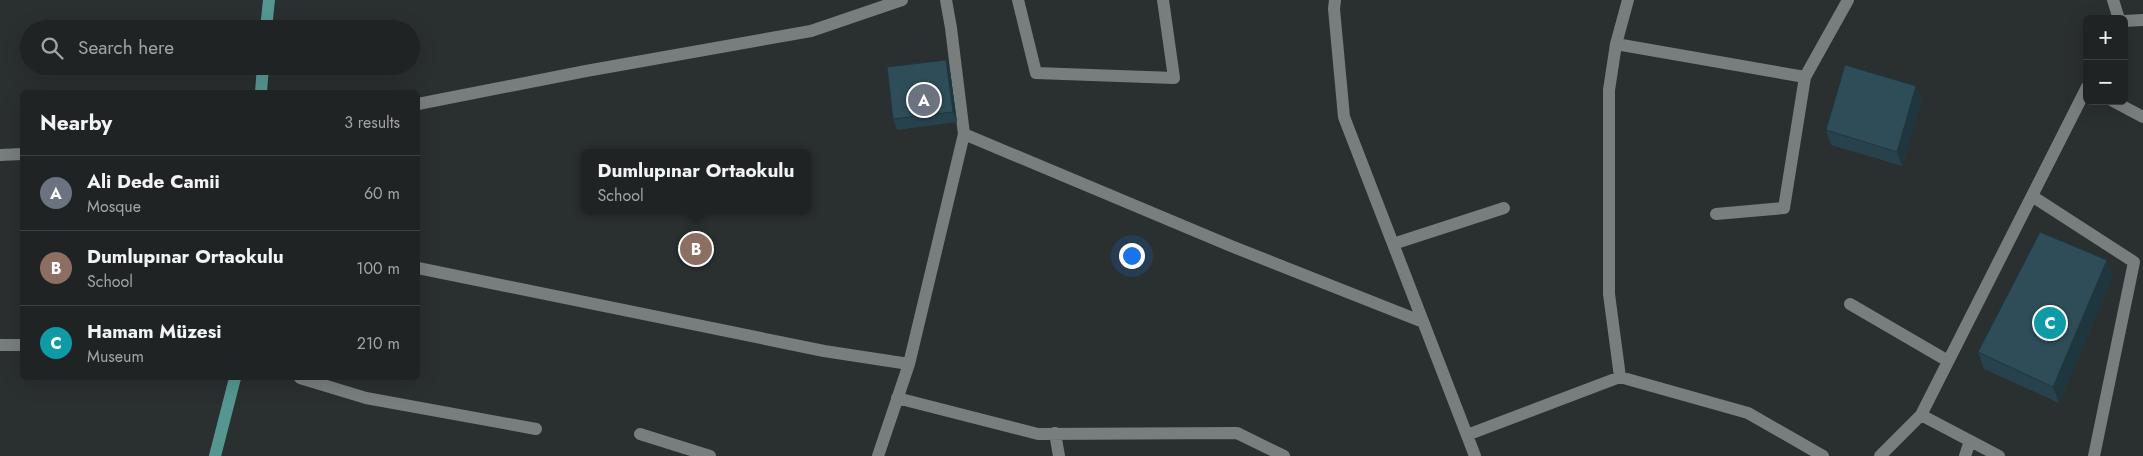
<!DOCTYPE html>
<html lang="en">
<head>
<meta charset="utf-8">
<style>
	:root { --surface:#202323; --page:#282b2b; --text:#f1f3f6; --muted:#a2a4a6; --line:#3d4041; --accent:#e98dfe }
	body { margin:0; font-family:Jost,sans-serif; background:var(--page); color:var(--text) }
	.controls { position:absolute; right:15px; top:15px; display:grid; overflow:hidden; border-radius:8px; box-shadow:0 5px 20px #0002 }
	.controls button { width:45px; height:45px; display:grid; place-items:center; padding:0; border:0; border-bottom:1px solid var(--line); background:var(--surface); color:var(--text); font:25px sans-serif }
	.you { position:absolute; left:1131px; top:255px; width:18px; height:18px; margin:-12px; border:4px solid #fff; border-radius:50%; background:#1a73e8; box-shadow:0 0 0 8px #1a73e833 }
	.badge { display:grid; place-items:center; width:32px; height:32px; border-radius:50%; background:var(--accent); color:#fff; font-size:16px; font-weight:700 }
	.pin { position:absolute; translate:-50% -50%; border:2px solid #fff; box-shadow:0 1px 5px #0006 }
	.popup { position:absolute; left:581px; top:149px; width:230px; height:65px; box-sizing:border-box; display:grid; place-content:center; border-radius:8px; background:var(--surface); filter:drop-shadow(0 1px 4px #0005); font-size:16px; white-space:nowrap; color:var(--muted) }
	.popup b { font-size:19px; color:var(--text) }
	.popup::after { content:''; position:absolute; left:50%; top:100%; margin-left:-10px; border:10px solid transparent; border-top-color:var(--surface) }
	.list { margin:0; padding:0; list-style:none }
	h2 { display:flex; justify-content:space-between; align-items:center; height:65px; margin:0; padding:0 20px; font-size:21px }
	h2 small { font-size:16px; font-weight:400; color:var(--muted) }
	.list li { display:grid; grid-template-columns:32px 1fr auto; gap:15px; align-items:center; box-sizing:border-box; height:75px; padding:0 20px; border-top:1px solid var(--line) }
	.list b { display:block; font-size:19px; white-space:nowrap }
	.list p { margin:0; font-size:16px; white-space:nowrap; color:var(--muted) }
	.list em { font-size:16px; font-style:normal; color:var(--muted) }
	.icon { flex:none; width:28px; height:28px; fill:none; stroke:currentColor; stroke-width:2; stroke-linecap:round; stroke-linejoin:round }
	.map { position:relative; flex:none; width:2143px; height:456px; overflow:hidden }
	.search { position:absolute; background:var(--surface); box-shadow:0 5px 20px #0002; left:20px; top:20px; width:400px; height:55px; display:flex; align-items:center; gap:12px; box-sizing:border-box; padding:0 18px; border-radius:28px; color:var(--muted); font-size:19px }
	.panel { position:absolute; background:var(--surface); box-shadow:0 5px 20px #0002; left:20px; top:90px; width:400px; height:290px; border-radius:8px }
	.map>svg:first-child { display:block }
</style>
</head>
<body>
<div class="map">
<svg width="2143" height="456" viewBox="0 0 2143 456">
	<rect width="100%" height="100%" fill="#2a2f2f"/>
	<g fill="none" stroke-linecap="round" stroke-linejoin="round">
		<path stroke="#787d7e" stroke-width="12" d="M1018 0 1036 73 1174 78 1163 0
			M1335 0 1334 9 1344 117 1475 456
			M2113 0 2119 19
			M2124 21 2143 20
			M1616 44 1805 77 1848 0
			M2113 101 2143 117
			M418 104 586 71 811 31 902 0
			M964 134 1231 246 1423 322
			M0 155 22 154
			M2032 196 2134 262 2094 456
			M1716 214 1784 208 1805 77
			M1393 244 1504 208
			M418 268 824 351 909 364
			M1850 304 1948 361
			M0 345H22
			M1620 377 1609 294V90L1616 44 1628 0
			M300 378 366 398 536 429
			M897 398 1038 434 1237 433 1284 456
			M1921 415 1999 456
			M1055 433 1059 456
			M640 434 710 456
			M1467 435 1620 377 1748 413 1823 456
			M878 456 909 364 964 134 951 28 946 0
			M1880 456 1921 415 2087 87
			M1965 456 1970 441"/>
		<path stroke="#559790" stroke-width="12" d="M266 29 269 0
			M261 92 263 66
			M215 456 235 378"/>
	</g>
	<path fill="#28424d" d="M946 60 950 71 957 122 897 130 893 119Z
		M1916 86 1922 101 1902 166 1831 145 1826 130Z
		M2113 277 2059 403 1984 369 1978 352Z"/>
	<path fill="#20363e" d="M946 60 950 71 957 122 953 112Z
		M1916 86 1922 101 1902 166 1897 152Z
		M2107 260 2113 277 2059 403 2053 387Z"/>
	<path fill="#2e4d59" stroke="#20363e" d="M946 60 953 112 893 119 887 67Z
		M1845 65 1916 86 1897 152 1826 130Z
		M2040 232 2107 260 2053 387 1978 352Z"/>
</svg>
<div class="controls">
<button>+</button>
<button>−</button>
</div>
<div class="you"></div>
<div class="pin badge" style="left:924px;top:100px;background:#6b7280">A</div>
<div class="pin badge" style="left:696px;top:249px;background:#8d6e63">B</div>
<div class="popup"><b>Dumlupınar Ortaokulu</b>School</div>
<div class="pin badge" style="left:2050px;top:323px;background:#0f9aa8">C</div>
<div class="search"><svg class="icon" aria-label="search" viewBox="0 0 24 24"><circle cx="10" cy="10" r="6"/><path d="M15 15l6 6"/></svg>Search here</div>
<section class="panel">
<h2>Nearby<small>3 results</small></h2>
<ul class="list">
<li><span class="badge" style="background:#6b7280">A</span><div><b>Ali Dede Camii</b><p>Mosque</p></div><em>60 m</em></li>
<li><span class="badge" style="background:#8d6e63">B</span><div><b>Dumlupınar Ortaokulu</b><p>School</p></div><em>100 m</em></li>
<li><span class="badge" style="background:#0f9aa8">C</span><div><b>Hamam Müzesi</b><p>Museum</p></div><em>210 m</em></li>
</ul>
</section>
</div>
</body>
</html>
